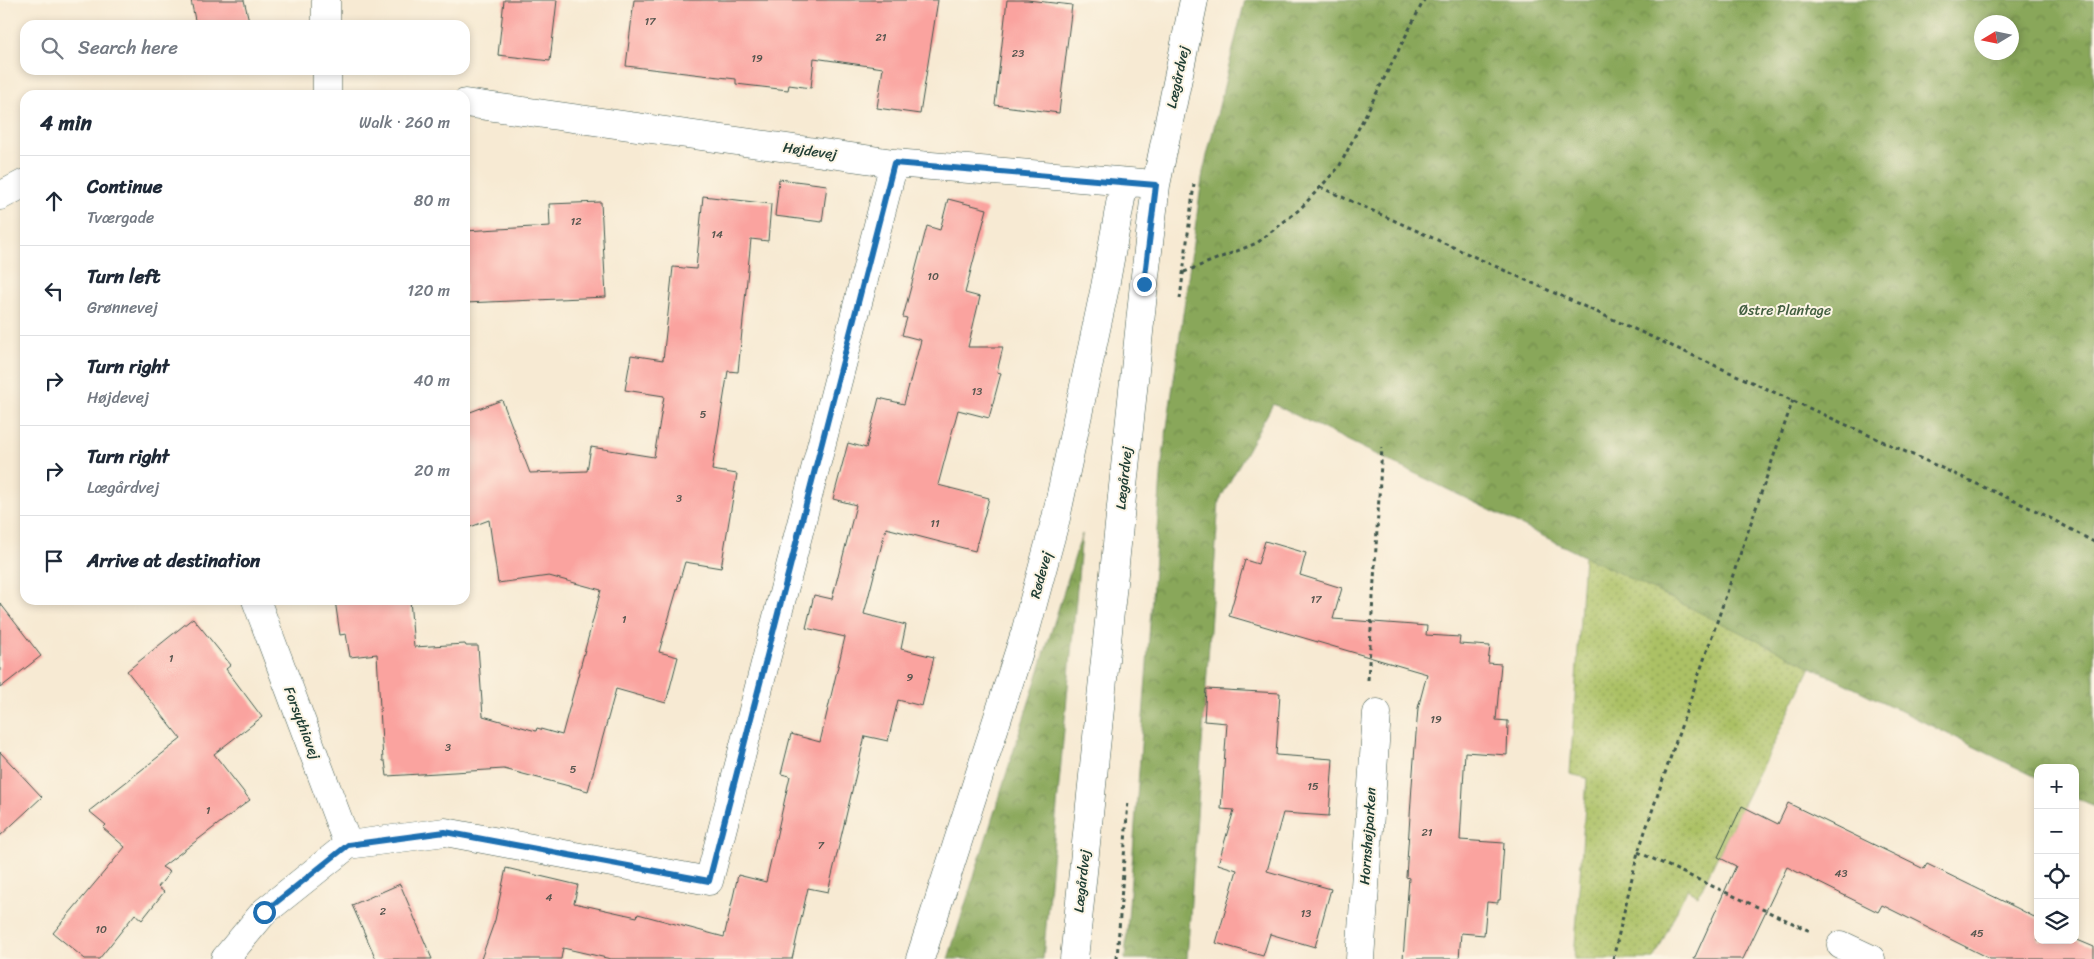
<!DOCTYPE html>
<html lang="en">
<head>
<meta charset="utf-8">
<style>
	:root { --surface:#fff; --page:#f6f6f7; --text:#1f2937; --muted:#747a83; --line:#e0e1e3 }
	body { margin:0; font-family:Sriracha,sans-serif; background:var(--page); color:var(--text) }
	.controls { position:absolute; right:15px; bottom:15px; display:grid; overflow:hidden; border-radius:10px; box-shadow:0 2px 8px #0003 }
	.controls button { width:45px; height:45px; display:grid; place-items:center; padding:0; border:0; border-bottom:1px solid var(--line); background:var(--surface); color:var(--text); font:25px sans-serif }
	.compass { position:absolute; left:1974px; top:15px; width:45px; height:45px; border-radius:50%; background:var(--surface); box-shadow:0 2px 8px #0003; rotate:260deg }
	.stop { position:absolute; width:15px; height:15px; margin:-11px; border:4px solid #1f6fb2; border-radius:50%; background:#fff }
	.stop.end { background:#1f6fb2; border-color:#fff; box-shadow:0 1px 5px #0008 }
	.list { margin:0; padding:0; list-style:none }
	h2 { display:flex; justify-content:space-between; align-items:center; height:65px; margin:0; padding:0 20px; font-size:21px }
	h2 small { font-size:16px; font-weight:400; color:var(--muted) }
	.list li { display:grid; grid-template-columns:32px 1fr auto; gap:15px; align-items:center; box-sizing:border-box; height:90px; padding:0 20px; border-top:1px solid var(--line) }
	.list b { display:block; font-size:19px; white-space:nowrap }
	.list p { margin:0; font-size:16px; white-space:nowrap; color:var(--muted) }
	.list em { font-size:16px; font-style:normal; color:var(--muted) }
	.icon { flex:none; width:28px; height:28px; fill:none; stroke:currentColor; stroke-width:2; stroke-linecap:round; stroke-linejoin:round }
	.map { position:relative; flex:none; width:2094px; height:959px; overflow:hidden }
	.search { position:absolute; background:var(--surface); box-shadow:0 2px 8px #0003; left:20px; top:20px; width:450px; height:55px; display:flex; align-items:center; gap:12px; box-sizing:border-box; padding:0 18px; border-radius:15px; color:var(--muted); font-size:19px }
	.panel { position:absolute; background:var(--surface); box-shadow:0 2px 8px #0003; left:20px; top:90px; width:450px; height:515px; border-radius:15px }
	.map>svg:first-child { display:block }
</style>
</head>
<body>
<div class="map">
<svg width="2094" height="959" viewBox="0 0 2094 959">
	<defs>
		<pattern id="forest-crowns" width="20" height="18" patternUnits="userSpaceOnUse" patternTransform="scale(1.25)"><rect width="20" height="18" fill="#89a75a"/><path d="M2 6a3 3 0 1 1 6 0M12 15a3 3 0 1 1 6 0" fill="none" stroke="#6f894b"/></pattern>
		<pattern id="park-dots" width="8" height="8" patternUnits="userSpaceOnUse" patternTransform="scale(1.25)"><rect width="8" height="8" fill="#acc165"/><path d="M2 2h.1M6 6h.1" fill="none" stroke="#8b9e54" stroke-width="1.8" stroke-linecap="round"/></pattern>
	</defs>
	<rect width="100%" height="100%" fill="#fcf5e5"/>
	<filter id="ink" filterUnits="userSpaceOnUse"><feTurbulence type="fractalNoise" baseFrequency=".02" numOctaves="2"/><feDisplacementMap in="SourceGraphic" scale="10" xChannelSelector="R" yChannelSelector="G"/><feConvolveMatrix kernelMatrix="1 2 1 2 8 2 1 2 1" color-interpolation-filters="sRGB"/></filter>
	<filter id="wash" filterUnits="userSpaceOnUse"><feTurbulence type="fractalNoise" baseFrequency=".0096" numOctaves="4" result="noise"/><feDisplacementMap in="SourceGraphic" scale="20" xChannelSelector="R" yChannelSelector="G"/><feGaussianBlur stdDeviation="1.12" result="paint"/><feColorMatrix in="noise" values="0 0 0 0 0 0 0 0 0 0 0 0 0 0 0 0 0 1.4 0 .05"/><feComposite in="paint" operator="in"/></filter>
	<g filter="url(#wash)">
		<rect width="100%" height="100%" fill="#f7ead3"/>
		<path fill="url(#forest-crowns)" stroke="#547247" fill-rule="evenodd" d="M1245 0H2094V806L2075 797V768H2038V778L1273 404 1219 501 1187 959H1125L1162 463 1203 172ZM1982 22H2012V52H1982Z
			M1082 534 1043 959H948Z"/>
		<path fill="url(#park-dots)" stroke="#667f4c" d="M1584 556 1811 667 1698 896 1687 889 1654 959H1574L1587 778 1570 774Z"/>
		<g id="blocks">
			<path fill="#faa39f" d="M191 0H244L250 25H196Z
				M504 0H557L550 61 498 55Z
				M634 0H938L920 114 877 108 883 68 814 58 811 88 789 85 788 90 736 84V79L626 66Z
				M1007 0H1027L1072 5 1059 113 995 105Z
				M779 179 827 185 822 222 775 216Z
				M703 196 771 204 768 241 751 239 738 372 728 371 712 470 737 474 721 568 685 562 659 652 678 657 666 703 616 689 588 791 504 769 387 776 385 761H383L377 654 350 657 346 634 340 635 335 600H410L414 647 465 644 466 646H478L483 716 536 731 537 728 562 735 601 590 549 576 498 583 489 520 465 529V414L502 400 530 473 587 471 591 447 654 457 664 396 625 390 631 355 663 360 673 267 696 269Z
				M948 199 987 209 965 293 980 297 968 347H1003L997 372 1001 373 989 418 958 410 938 485 989 498 975 551 886 528 864 614 906 625 901 649 934 657 922 706 898 700 888 741 865 736 828 892 808 888 792 959H611L563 948 561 959H481L495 920 506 868 578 885 574 903 637 917 638 914 724 937 738 875 766 882 790 776 781 774 791 734 820 742 845 637 806 628 814 595 832 599 856 505 833 499 848 443 866 448 879 398 904 404 921 340 902 335 907 318 903 317 927 226 940 230Z
				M601 202 606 297 465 303V231L550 226 549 204Z
				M1265 541 1306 553 1300 575 1342 588 1333 619 1427 626 1426 635 1460 637 1459 644 1490 646 1488 663 1501 664 1496 720 1508 721 1507 755 1465 752 1460 840 1504 843 1500 900H1498V903L1487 902 1484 935 1461 933 1459 959H1403L1409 878 1406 877 1412 785 1418 708 1427 674 1229 616 1245 560 1258 564Z
				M0 603 41 656 0 688Z
				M193 618 231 665 226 669 262 717 214 754 250 800 162 867 170 872 158 887 164 892 142 920 135 914 99 959H85L53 933 125 847 103 828 106 825 89 811 181 739 127 671Z
				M1206 689 1280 693 1276 755 1333 759 1329 816 1283 813 1267 871 1331 889 1315 947 1270 934 1263 956 1216 943 1237 870 1218 864 1234 810 1221 809 1227 723 1204 721Z
				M0 752 42 797 0 836Z
				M1788 803 1924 869 1927 864 2017 908 2038 919V940H2075V939L2094 947V959H1990L1882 905 1878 912 1787 867 1743 959H1694L1736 866 1718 857 1742 806 1778 824Z
				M400 884 432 959H376L352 905Z"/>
		</g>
	</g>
	<g filter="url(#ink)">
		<use href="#blocks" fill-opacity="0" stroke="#3f574c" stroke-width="1"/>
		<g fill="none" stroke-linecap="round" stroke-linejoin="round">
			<defs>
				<path id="minor" d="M326 0V25
					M327 70V95
					M465 103 894 163 1142 183
					M0 196 25 183
					M256 600 348 845
					M1841 945 1871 959
					M225 959 264 912 348 845 445 832 709 881 894 163
					M920 959 1025 633 1056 518 1105 287 1124 182
					M1074 959 1144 284 1156 185 1194 0
					M1360 959 1377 713"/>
			</defs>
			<use href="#minor" stroke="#3f574c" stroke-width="29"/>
			<path stroke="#3f574c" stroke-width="3" stroke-dasharray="4 4" stroke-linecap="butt" d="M1320 187 2039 512 2094 542
				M1184 272 1257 243 1300 209 1339 167 1424 0
				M1180 299 1194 184
				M1368 680 1382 447
				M1638 852 1810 931
				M1117 959 1128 800
				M1613 959 1638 852 1793 400"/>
			<use href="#minor" stroke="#fff" stroke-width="28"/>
		</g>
	</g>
	<g fill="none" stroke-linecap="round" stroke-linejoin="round" filter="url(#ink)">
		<path stroke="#1f6fb2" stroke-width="6" d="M264 912 348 845 445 832 709 881 894 163 1156 185 1144 284"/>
	</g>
	<g text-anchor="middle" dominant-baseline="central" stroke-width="4" stroke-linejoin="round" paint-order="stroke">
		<g font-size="11" fill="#56564f">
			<text x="650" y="21">17</text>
			<text x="881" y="37">21</text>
			<text x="1018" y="53">23</text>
			<text x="757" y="58">19</text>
			<text x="576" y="221">12</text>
			<text x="717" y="234">14</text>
			<text x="933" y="276">10</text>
			<text x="977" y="391">13</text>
			<text x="703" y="414">5</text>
			<text x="679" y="498">3</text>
			<text x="935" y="523">11</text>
			<text x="1316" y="599">17</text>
			<text x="624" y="619">1</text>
			<text x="171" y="658">1</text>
			<text x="910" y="677">9</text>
			<text x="1436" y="719">19</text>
			<text x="448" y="747">3</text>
			<text x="573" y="769">5</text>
			<text x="1313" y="786">15</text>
			<text x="208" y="810">1</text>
			<text x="1427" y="832">21</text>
			<text x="821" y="845">7</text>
			<text x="1841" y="873">43</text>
			<text x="549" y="897">4</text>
			<text x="383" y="911">2</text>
			<text x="1306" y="913">13</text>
			<text x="101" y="929">10</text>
			<text x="1977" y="933">45</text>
		</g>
		<g font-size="14" fill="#1f3d34" stroke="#fcf5e5">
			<text transform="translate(1178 77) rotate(-78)">Lægårdvej</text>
			<text transform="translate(810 151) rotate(8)">Højdevej</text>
			<text transform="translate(1124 478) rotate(-84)">Lægårdvej</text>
			<text transform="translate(1041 575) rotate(-75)">Rødevej</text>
			<text transform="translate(302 723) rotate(69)">Forsythiavej</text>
			<text transform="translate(1368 836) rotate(-86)">Hornshøjparken</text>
			<text transform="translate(1082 881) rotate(-84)">Lægårdvej</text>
		</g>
		<g font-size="14" fill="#425e40" stroke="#fcf5e5">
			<text x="1785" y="310">Østre Plantage</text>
		</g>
	</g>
</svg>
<div class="controls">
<button>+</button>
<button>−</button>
<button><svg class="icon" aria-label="locate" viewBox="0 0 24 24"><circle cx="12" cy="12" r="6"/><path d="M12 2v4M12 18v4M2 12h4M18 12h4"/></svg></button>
<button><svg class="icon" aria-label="layers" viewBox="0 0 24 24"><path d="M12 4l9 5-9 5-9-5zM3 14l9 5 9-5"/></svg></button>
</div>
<svg class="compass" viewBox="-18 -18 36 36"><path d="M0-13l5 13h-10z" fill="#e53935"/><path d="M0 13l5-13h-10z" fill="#747a83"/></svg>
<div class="stop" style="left:264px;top:912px"></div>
<div class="stop end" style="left:1144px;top:284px"></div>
<div class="search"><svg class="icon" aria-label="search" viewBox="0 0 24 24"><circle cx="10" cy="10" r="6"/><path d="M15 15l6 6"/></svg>Search here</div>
<section class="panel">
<h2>4 min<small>Walk · 260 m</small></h2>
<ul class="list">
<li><svg class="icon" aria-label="ahead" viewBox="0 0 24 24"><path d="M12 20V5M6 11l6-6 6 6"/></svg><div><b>Continue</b><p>Tværgade</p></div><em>80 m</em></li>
<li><svg class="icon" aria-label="left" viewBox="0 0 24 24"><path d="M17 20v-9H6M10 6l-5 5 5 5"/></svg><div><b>Turn left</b><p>Grønnevej</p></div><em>120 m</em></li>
<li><svg class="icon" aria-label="right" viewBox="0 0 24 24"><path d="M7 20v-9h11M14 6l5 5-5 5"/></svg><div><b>Turn right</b><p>Højdevej</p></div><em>40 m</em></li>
<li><svg class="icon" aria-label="right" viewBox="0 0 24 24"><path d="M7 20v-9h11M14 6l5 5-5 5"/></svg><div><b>Turn right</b><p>Lægårdvej</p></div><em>20 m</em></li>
<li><svg class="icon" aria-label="arrive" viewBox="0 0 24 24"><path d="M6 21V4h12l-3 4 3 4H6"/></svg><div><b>Arrive at destination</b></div></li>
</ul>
</section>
</div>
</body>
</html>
